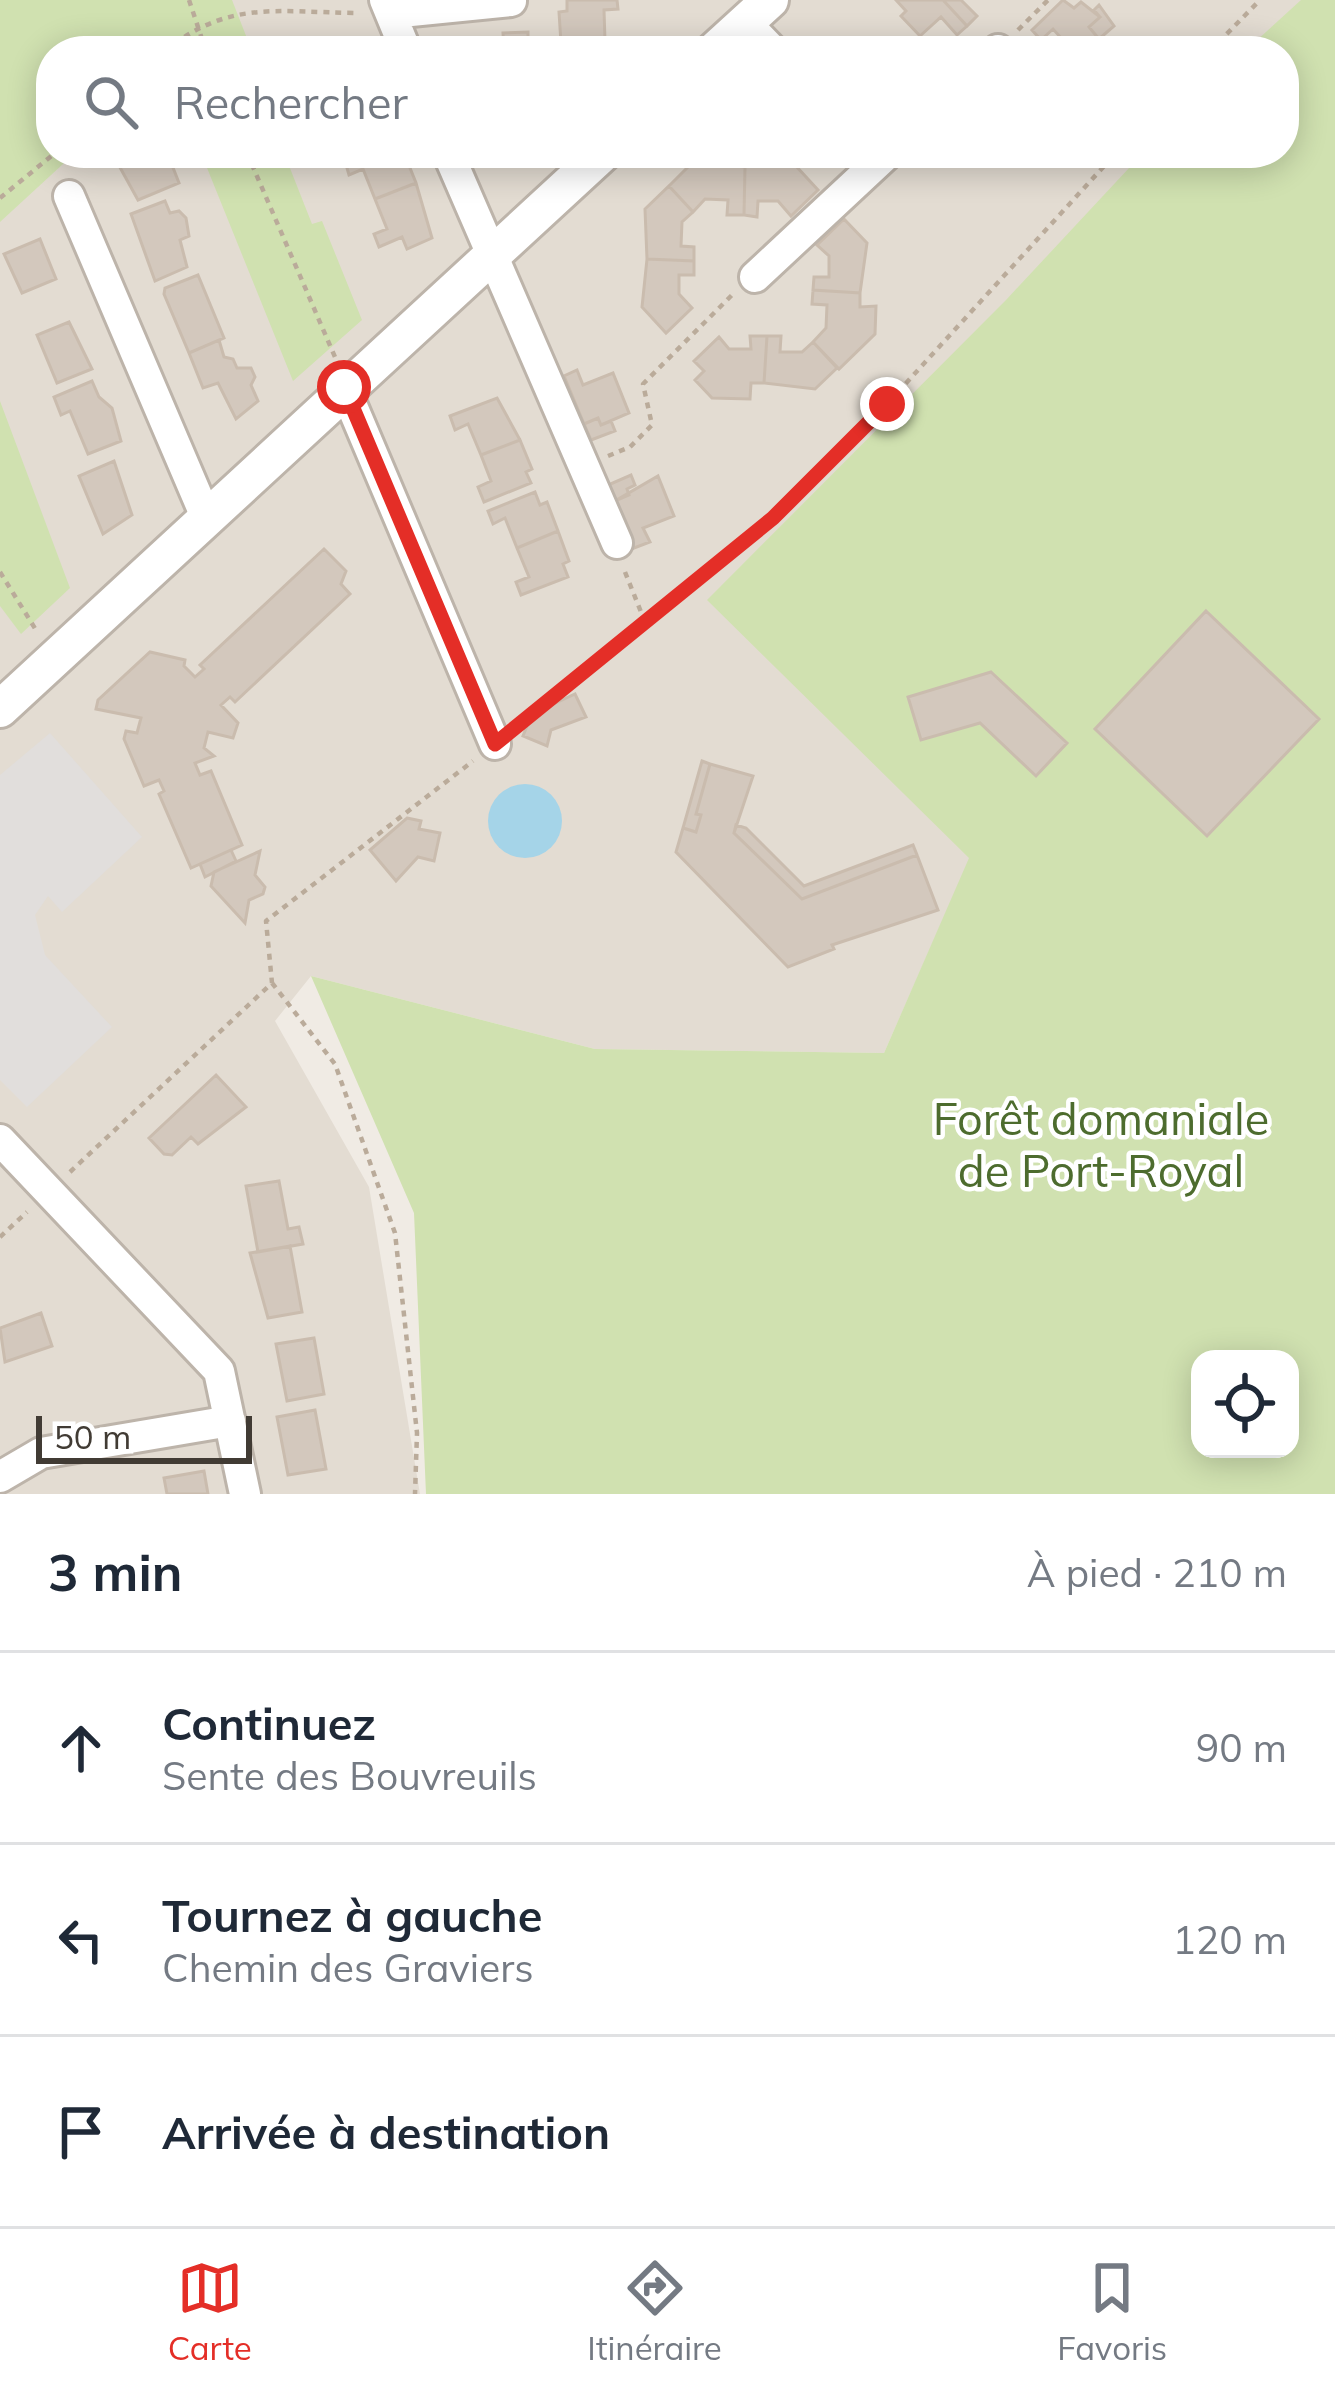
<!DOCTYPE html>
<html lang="fr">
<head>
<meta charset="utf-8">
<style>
	:root { --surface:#fff; --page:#f2f2f3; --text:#1f2937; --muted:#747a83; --line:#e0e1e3; --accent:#e42e27 }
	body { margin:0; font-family:Mulish,sans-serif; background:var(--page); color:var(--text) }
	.controls { position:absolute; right:36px; bottom:36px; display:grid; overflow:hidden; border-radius:24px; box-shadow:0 6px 30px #0003 }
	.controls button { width:108px; height:108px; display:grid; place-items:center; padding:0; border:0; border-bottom:3px solid var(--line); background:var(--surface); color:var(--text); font:60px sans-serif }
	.scale { position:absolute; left:36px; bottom:30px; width:216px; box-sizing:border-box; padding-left:12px; border:6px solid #413b34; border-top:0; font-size:33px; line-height:42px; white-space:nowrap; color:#413b34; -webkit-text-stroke:9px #fff; paint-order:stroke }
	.stop { position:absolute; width:36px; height:36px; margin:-27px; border:9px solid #e42e27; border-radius:50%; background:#fff }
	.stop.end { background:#e42e27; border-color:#fff; box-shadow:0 3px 12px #0008 }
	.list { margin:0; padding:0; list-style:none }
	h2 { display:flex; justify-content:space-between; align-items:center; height:156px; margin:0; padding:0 48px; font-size:51px }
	h2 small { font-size:39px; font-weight:400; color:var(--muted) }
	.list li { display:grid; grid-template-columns:78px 1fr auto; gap:36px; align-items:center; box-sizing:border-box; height:192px; padding:0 48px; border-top:3px solid var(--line) }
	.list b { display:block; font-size:45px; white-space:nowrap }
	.list p { margin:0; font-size:39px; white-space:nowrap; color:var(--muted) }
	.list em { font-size:39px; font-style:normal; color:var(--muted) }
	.icon { flex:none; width:66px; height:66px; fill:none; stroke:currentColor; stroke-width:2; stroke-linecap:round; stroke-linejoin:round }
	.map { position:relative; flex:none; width:1335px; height:1494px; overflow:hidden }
	.search { position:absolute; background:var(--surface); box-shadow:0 6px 30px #0003; left:36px; right:36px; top:36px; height:132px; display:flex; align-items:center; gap:30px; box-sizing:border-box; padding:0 42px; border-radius:48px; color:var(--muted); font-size:45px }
	.sheet { height:732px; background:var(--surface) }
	nav { display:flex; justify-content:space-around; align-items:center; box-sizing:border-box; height:168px; border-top:3px solid var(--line); background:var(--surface); font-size:33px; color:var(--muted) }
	nav a { display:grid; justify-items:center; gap:6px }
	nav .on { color:var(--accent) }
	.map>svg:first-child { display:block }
</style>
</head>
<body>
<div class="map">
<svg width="1335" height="1494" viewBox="0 0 1335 1494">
	<rect width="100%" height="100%" fill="#f0ebe4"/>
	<path fill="#e3dcd2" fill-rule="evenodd" d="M0 0H1335V709L970 858 884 1053 595 1049 311 976 275 1021 369 1187 420 1494H0ZM51 51H1284V153H51Z"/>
	<path fill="#d0e1b0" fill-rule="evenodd" d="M0 0H232L252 51H51V153H75L0 222Z
		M1301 0H1335V1494H426L414 1213 311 976 595 1049 884 1053 969 858 707 600 1006 300 1143 153H1284V51H1245ZM1200 1359H1290V1449H1200Z
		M201 153H284L312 224 322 221 362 320 293 381Z
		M0 401 70 588 21 634 0 606Z"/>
	<path fill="#e1dedc" d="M50 733 142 837 62 912 48 896 35 915 45 955 112 1027 27 1107 0 1080V775Z"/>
	<path fill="#a5d4e8" d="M488 821a37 37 0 1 1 74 0a37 37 0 1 1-74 0Z"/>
	<path fill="#d3c8bd" stroke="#cabcae" stroke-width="3" d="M567 0H617L618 9 604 10 605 41 561 43 559 12 567 11Z
		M896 0H943L967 26 957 35 941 17 920 36 901 16 906 11Z
		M943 0H961L977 16 967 26Z
		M1063 0 1074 8 1081 2 1100 17 1089 27 1098 38 1085 51H1073L1053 29 1041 40 1032 30Z
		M1099 5 1114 26 1099 39 1089 27 1100 17 1094 10Z
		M528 32V44L504 51 503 33Z
		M112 153H153L158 165 170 160 179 183 138 200Z
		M364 153H404L416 183 375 199 363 169 349 175 345 161Z
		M693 162 745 167 744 215H727L728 200 705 199 693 212 669 186Z
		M758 164 795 165 818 190 791 216 778 201H758L757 217 744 215 745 167Z
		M416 183 432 238 407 249 402 237 379 247 374 234 387 229 375 199Z
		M669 186 693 212 682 222 681 246 694 247V261L647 259 645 209Z
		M165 201 170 213 179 211 186 218 189 236 180 240 187 267 155 281 131 214Z
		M844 219 867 243 860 293 813 290 814 277H829V256L817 245Z
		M40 239 56 279 22 293 4 254Z
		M647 259 694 261V275H679V294L692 308 666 333 642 307Z
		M198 275 224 338 189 353 164 294 165 288Z
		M813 290 860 293V307L876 306 875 334 839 369 813 342 826 328 827 305 812 304Z
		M69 322 92 369 57 383 37 335Z
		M750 336H767L764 383H751L750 399 712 398 695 380 704 371 694 361 719 337 729 349H751Z
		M767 336H781L780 352H802L813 342 837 368 815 389 764 383Z
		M219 340 224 357 233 359 237 368H251L255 377 251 385 258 401 236 419 218 383 203 388 189 353Z
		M577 370 583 385 613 373 629 413 601 425 598 418 584 424 564 376Z
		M92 381 99 397 112 408 121 441 88 454 70 411 61 415 54 397Z
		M497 398 520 440 481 455 468 424 455 430 450 416Z
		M598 418 601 425 611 421 615 431 591 440 584 424Z
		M520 440 532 469 526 472 531 483 484 502 478 487 491 481 481 455Z
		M114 461 132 515 103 534 79 476Z
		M631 475 635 485 627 489 629 495 615 501 608 485Z
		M658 476 674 516 643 528 650 542 634 548 615 501Z
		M535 492 540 505 547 502 558 531 517 548 505 518 493 524 488 511Z
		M558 531 569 561 563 564 568 577 521 595 516 582 529 577 517 548Z
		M324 549 346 571 341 584 350 594 235 702 230 697 221 705 238 723 233 738 208 732 204 748 214 756 195 763 200 775 211 771 242 845 191 868 159 794 164 791 159 780 144 786 124 739 126 731 137 733 141 718 96 709 98 700 150 652 185 660 184 666 195 677 204 669 200 665Z
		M1206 611 1319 719 1207 836 1095 729Z
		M991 672 1067 743 1036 776 980 723 921 740 908 697Z
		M575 694 586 717 551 730 547 746 523 736 532 714Z
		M702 761 710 764 696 814 701 815 696 832 683 828Z
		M710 764 753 776 734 833 802 899 917 855 938 910 832 945 834 949 788 967 676 852 683 828 696 832 701 815 696 814Z
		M407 818 421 821 419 829 440 833 434 861 418 857 396 881 370 850Z
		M736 825 746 828 804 886 913 845 917 855 802 899 734 833Z
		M231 850 236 861 205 877 200 864Z
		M260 851 255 875 265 887 263 894 249 900 245 923 211 886 214 872Z
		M216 1075 246 1107 198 1144 191 1137 172 1155 164 1154 149 1138Z
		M279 1181 288 1229 299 1227 303 1244 258 1252 246 1186Z
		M290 1246 302 1312 268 1318 250 1253Z
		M41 1313 52 1346 5 1362 0 1328Z
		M314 1338 324 1394 287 1401 276 1344Z
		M315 1410 326 1469 288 1475 277 1417Z
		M204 1471 208 1494H167L164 1478Z"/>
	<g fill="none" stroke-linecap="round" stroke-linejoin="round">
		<defs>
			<path id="minor" d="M385 0 406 51
				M391 13 511 1
				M745 22 773 51
				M997 51 998 50
				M448 153 617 543
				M69 196 206 517
				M755 277 888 153
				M344 387 495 744
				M0 1140 219 1371 245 1494
				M0 1477 41 1453 230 1421"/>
			<path id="tertiary" d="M714 51 770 0
				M0 709 603 153"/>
		</defs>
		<use href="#minor" stroke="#bdb4aa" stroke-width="36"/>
		<use href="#tertiary" stroke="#bdb4aa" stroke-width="42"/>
		<path stroke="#baab9a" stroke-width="4.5" stroke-dasharray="6 6" stroke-linecap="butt" d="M189 0 206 51
			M1018 30 1048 0
			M165 51C228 0 276 12 356 13
			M1210 51 1260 0
			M247 153 335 357
			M0 198 55 153
			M608 456 630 447 652 425 643 384 732 295
			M0 572 36 630
			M625 572 643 617
			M519 724 773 517 887 404 1116 153
			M272 983 335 1064 395 1233 417 1433 415 1494
			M70 1172 272 983 266 921 473 761
			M0 1237 27 1212"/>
		<use href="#minor" stroke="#fff" stroke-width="30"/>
		<use href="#tertiary" stroke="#fff" stroke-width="36"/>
	</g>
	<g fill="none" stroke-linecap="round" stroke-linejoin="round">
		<path stroke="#e42e27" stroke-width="15" d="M344 387 495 744 773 518 887 404"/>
	</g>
	<g text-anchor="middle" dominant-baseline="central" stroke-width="9" stroke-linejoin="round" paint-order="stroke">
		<g font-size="45" fill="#4d6c2e" stroke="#fff">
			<text x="1101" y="1118">Forêt domaniale<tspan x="1101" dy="52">de Port-Royal</tspan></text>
		</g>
	</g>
</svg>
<div class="controls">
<button><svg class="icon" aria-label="locate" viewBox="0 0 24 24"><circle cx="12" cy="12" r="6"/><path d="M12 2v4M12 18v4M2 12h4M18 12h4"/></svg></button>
</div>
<div class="scale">50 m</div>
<div class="stop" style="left:344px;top:387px"></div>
<div class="stop end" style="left:887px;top:404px"></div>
<div class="search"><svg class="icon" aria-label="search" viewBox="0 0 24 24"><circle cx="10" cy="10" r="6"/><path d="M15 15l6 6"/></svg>Rechercher</div>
</div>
<section class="sheet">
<h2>3 min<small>À pied · 210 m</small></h2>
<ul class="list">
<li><svg class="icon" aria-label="ahead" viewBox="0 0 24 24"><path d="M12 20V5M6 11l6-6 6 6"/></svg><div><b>Continuez</b><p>Sente des Bouvreuils</p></div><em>90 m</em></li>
<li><svg class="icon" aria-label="left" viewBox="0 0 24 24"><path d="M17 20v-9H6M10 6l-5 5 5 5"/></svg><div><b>Tournez à gauche</b><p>Chemin des Graviers</p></div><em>120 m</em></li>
<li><svg class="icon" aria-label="arrive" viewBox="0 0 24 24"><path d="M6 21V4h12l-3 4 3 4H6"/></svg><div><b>Arrivée à destination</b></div></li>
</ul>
</section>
<nav>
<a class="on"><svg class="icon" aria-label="map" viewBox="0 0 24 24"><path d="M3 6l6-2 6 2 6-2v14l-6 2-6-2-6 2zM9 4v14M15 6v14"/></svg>Carte</a>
<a><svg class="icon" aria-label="directions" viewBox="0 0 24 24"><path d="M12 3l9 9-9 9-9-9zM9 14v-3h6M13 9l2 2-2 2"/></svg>Itinéraire</a>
<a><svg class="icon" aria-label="saved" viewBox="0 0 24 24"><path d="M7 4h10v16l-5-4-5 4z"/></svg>Favoris</a>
</nav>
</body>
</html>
